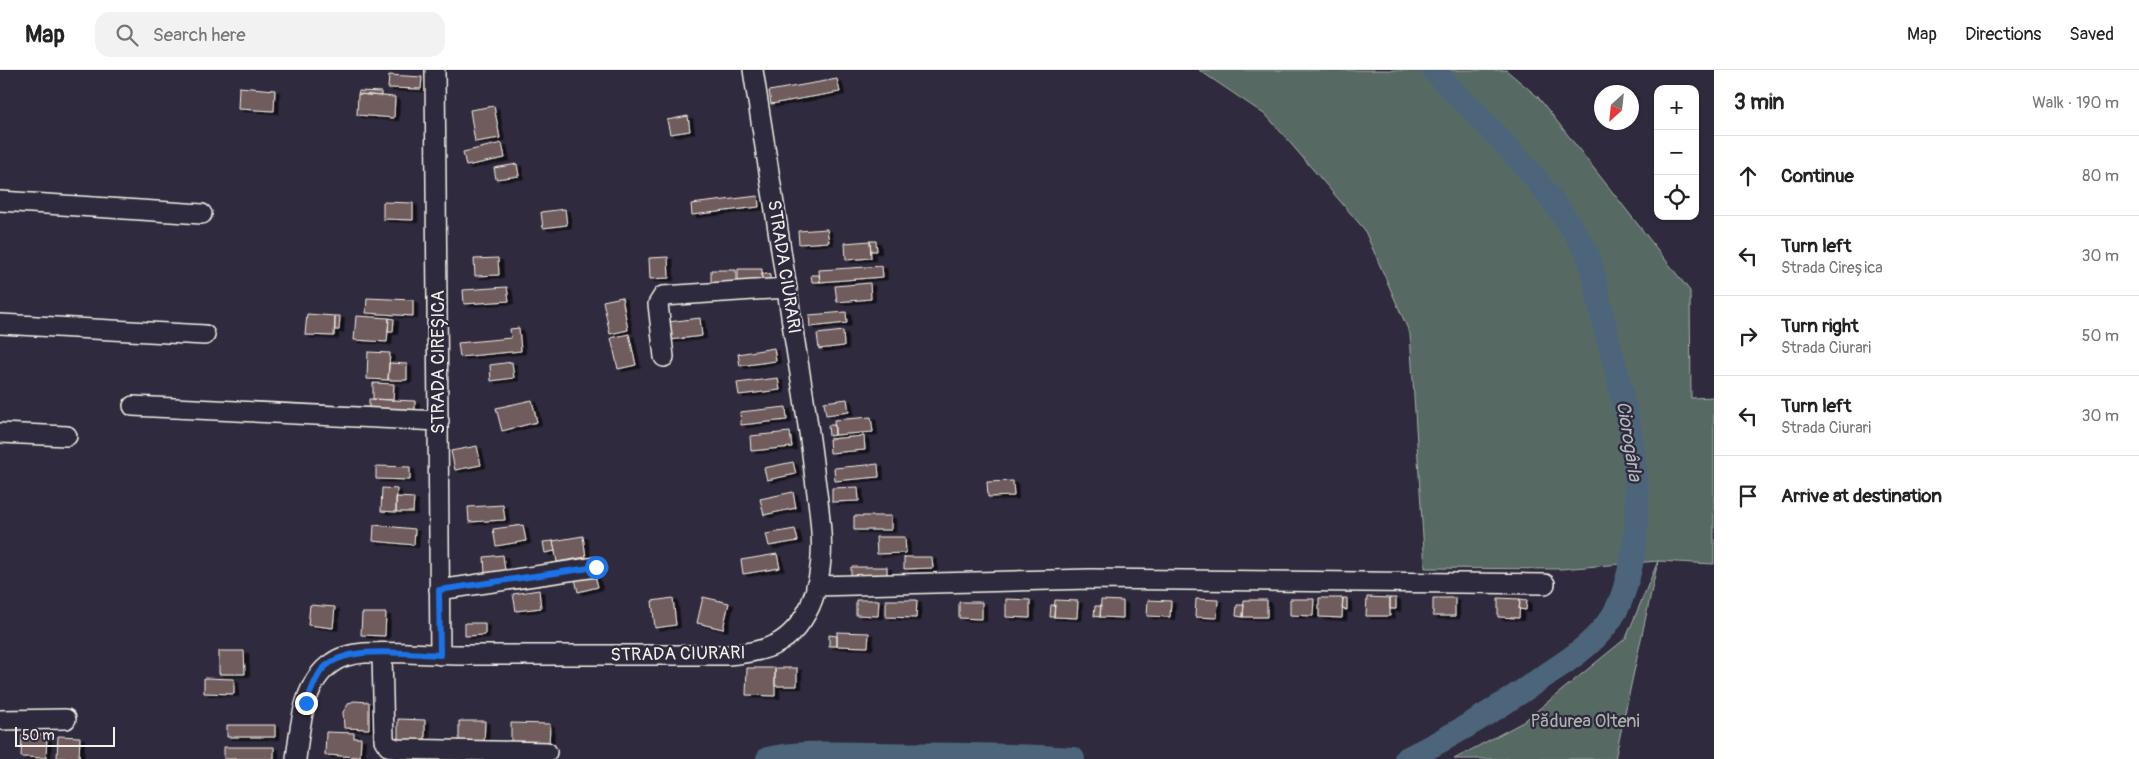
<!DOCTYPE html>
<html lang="en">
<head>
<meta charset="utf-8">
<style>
	:root { --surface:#fff; --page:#f2f2f2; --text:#222; --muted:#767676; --line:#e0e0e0 }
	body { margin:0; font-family:Pangolin,sans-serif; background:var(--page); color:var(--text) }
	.controls { position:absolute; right:15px; top:15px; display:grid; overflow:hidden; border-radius:10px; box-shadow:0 1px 4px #0004 }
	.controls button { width:45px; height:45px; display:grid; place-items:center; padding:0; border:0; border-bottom:1px solid var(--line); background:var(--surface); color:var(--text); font:25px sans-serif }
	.compass { position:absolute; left:1594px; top:15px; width:45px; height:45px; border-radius:50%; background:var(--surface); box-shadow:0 1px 4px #0004; rotate:207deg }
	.scale { position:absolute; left:15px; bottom:12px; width:100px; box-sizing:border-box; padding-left:5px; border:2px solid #f4f1e8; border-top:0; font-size:14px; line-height:18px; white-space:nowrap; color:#f4f1e8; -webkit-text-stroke:4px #2f2a3d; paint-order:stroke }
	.stop { position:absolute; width:15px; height:15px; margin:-11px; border:4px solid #1a73e8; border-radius:50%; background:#fff }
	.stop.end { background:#1a73e8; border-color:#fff; box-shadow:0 1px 5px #0008 }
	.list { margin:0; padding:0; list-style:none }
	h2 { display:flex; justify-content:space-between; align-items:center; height:65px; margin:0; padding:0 20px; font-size:21px }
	h2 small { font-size:16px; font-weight:400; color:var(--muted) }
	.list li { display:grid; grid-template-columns:32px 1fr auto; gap:15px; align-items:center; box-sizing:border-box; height:80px; padding:0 20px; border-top:1px solid var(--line) }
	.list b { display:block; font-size:19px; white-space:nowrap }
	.list p { margin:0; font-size:16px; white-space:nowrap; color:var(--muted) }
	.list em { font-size:16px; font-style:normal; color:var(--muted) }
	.icon { flex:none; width:28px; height:28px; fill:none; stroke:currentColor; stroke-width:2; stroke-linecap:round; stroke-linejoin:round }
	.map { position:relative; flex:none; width:1714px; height:689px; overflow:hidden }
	header { display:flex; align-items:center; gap:30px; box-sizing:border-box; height:70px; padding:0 25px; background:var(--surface); border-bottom:1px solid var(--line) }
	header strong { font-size:24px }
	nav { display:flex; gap:28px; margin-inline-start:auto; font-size:18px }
	.search { width:350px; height:45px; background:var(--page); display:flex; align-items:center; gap:12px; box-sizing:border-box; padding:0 18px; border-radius:15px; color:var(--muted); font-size:19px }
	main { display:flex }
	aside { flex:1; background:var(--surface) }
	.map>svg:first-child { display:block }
</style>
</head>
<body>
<header>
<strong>Map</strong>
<div class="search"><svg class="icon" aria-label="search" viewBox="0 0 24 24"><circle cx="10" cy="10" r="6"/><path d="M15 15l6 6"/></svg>Search here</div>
<nav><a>Map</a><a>Directions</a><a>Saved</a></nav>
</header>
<main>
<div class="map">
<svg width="1714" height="689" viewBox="0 0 1714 689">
	<defs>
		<filter id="shadow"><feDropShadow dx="4.5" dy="2.5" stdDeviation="0" flood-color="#0009"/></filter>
	</defs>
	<rect width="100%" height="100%" fill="#2f2a3d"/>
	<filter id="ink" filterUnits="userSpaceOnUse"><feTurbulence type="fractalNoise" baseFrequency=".02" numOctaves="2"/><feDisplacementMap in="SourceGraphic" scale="10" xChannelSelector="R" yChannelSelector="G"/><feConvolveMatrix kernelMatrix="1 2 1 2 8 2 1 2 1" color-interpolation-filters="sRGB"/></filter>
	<g filter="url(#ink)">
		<path fill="#576a64" stroke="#a6aea6" d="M1199 0H1506L1538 27 1690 221 1691 328 1714 327V494L1658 491 1615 689H1454L1523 652 1626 568 1658 491 1561 499 1425 498 1410 264 1364 159 1267 46Z"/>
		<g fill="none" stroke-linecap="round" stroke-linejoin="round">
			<path stroke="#4e657a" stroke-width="24" d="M768 689C801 681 843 684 878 684 943 685 1008 684 1073 689
				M1406 689C1453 666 1497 639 1540 609 1563 594 1590 577 1607 554 1621 537 1626 515 1631 494 1648 411 1625 335 1604 254 1600 236 1593 193 1585 179 1545 111 1488 55 1433 0"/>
		</g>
		<path fill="#6f5c5c" stroke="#f4f1e8" filter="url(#shadow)" d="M389 5 422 7 421 19 388 18Z
			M837 9 840 22 771 34 769 21Z
			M239 17 275 20 274 41 238 39Z
			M359 21 381 22V26L358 24Z
			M358 24 395 27 394 48 357 45Z
			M494 36 500 68 475 72 470 40Z
			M688 46 690 61 670 64 667 50Z
			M502 73 505 88 466 96 463 82Z
			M517 94 519 106 496 109 494 98Z
			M758 126 759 137 692 145 691 134Z
			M383 132 413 133V150L383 149Z
			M565 139 567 155 543 158 541 142Z
			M827 159 829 172 799 174 798 161Z
			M870 171H876L877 181H871Z
			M870 171 871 188 846 190 845 173Z
			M668 187 669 208 650 209 649 188Z
			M498 188 499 205 475 206 474 189Z
			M882 196 883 207 820 212 819 200Z
			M738 199H762V213H738Z
			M711 200H736V214H711Z
			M762 204H770V213H762Z
			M811 205H819L820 212H812Z
			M870 213 871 229 837 232 835 216Z
			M507 217 509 231 464 234 463 220Z
			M622 227 628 260 610 264 603 231Z
			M367 228 413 230V246L366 243Z
			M846 242 847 253 810 257 809 245Z
			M307 244 335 246 334 266 305 265Z
			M335 246H340L339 260H335Z
			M356 246 389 248 387 272 354 270Z
			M389 248 394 249 393 262H388Z
			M700 248 702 266 670 270 668 252Z
			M519 258 521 281 460 287 458 273 511 268 510 259Z
			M843 261 844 276 819 279 817 264Z
			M629 264 636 295 618 299 611 268Z
			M774 278 776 291 740 296 738 284Z
			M368 282 390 283 388 310 367 309Z
			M512 292 514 308 491 311 490 295Z
			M389 293 407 294V310H388Z
			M778 308 780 320 739 325 737 313Z
			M373 313 394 314 393 330 373 329Z
			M369 329 415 331V344L369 342Z
			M847 329 849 342 826 345 824 332Z
			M532 330 537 352 502 361 496 338Z
			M786 337 787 350 741 355 740 342Z
			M871 347 873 362 835 365 834 350Z
			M828 355H835V365L829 366Z
			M790 362 792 377 751 381 750 366Z
			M864 366 865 380 830 383 829 369Z
			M477 376 481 395 455 400 451 381Z
			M793 392 796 404 767 410 764 398Z
			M878 394 879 407 835 411 834 398Z
			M376 396 410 397V410L376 409Z
			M1013 411 1014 426 988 427 987 412Z
			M858 417 859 431 832 432V418Z
			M382 418 397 419 396 442 381 441Z
			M793 422 796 438 764 445 760 429Z
			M396 427 414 428 413 442H396Z
			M503 435 505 450 469 452 468 437Z
			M854 446H891V460H854Z
			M374 455 415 459 414 475 373 471Z
			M523 455 526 471 496 476 493 459Z
			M795 459 798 471 769 476 766 464Z
			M583 466 586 487 557 492 553 471Z
			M876 467H905L906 483 877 484Z
			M553 471 555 481 545 483 543 472Z
			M777 484 780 498 743 504 741 490Z
			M503 485 505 501 485 503 484 487Z
			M904 487H932L933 498 904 499Z
			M851 497H887V509H851Z
			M595 505 598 517 578 522 575 509Z
			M539 520 541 538 516 541 513 524Z
			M703 527 729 533 723 559 697 553Z
			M1367 527 1390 528V546H1366Z
			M673 528 676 555 655 558 652 531Z
			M1319 528H1343L1342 548 1319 547Z
			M1343 528H1347V540L1342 539Z
			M1390 528H1396V539H1390Z
			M1433 528H1455V546H1433Z
			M1498 528 1520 529 1519 548 1498 547Z
			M1006 529 1030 530V548L1006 547Z
			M1196 529 1218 530 1217 548 1195 547Z
			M1290 529H1314L1313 546 1290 545Z
			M1520 529 1527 530 1526 540 1519 539Z
			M856 530H879L878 546 856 545Z
			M886 530H917L916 548 886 547Z
			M1055 530 1078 531 1077 548 1054 547Z
			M1101 530 1123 531V548L1100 547Z
			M1148 530 1171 531 1170 547 1147 546Z
			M1244 530H1267V547H1243Z
			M959 532H982V549L959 548Z
			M310 535 335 537 333 558 308 555Z
			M1051 535H1055L1054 547H1050Z
			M1237 535H1244L1243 547 1236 546Z
			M1095 536H1101L1100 547 1094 546Z
			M362 543H386L385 566 361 565Z
			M465 553H485V565L465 566Z
			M837 562 869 563 868 577 837 576Z
			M829 565 837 566V576H829Z
			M219 581H244L245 604H219Z
			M747 598H775V626L746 625Z
			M775 598H797V616H775Z
			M204 608 234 609V624L204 623Z
			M354 631 369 632V659L344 658 343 642 349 633Z
			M398 649 425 650V674H398Z
			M459 651H485L484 675H459Z
			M511 653 550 654 549 676 511 675Z
			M227 655H275V667H227Z
			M326 662 354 663V668H361L360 687 325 685Z
			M22 664 47 665 46 688 21 687Z
			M58 666 80 667 79 688H57Z
			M224 677H274V689H224Z"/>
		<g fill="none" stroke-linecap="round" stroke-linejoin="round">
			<defs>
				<path id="minor" d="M435 0 440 585
					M0 131 202 144
					M0 254 205 265
					M664 287 658 234 663 226 787 218
					M133 336 439 351
					M0 363 67 366
					M816 516 1090 509 1545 514
					M439 520 596 497
					M382 583 384 670 388 676 397 679 547 682
					M0 650 66 649
					M296 689C300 657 303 612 332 593 341 586 353 584 364 583 398 581 433 585 466 585 554 585 641 585 728 585 767 582 792 574 810 536 829 492 820 446 814 401 809 356 801 311 794 266 781 177 767 89 753 0"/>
			</defs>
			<use href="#minor" stroke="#f4f1e8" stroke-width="22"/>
			<use href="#minor" stroke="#2f2a3d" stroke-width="19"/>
		</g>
	</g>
	<g fill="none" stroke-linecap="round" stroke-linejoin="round" filter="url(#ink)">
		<path stroke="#1a73e8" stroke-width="6" d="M306 633C311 622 314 611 321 601 344 573 407 584 440 585L439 520 596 497"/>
	</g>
	<g text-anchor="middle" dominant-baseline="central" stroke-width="4.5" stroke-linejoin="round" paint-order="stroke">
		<g font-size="18" fill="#f4f1e8" stroke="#2f2a3d">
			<text transform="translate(784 197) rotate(81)">STRADA CIURARI</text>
			<text transform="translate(438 292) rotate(-90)">STRADA CIREȘICA</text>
			<text transform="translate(678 584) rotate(-1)">STRADA CIURARI</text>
		</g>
		<g font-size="18" fill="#adb4ad" stroke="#2f2a3d">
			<text x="1585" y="651">Pădurea Olteni</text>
		</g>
		<g font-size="19" font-style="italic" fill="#b2b9bc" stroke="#2f2a3d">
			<text transform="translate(1629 371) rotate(81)">Ciorogârla</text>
		</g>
	</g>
</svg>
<div class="controls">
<button>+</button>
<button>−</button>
<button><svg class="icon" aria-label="locate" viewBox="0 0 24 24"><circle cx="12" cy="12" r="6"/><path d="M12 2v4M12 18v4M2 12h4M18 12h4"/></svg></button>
</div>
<svg class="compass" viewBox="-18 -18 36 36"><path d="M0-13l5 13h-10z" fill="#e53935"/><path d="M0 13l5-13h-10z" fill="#767676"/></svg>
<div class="scale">50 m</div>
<div class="stop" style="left:596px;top:497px"></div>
<div class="stop end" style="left:306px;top:633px"></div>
</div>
<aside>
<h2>3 min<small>Walk · 190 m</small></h2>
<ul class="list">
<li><svg class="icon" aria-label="ahead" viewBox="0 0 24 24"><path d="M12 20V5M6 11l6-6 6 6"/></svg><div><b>Continue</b></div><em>80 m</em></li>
<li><svg class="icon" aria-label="left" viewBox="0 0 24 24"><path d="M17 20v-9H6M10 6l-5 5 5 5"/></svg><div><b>Turn left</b><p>Strada Cireșica</p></div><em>30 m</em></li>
<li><svg class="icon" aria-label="right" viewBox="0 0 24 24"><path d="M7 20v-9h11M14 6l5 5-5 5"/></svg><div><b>Turn right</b><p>Strada Ciurari</p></div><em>50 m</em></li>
<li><svg class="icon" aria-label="left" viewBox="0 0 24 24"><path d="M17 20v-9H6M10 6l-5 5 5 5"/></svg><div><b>Turn left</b><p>Strada Ciurari</p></div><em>30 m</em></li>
<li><svg class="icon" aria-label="arrive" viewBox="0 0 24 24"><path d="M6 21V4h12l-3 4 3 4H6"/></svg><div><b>Arrive at destination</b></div></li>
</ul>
</aside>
</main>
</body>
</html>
